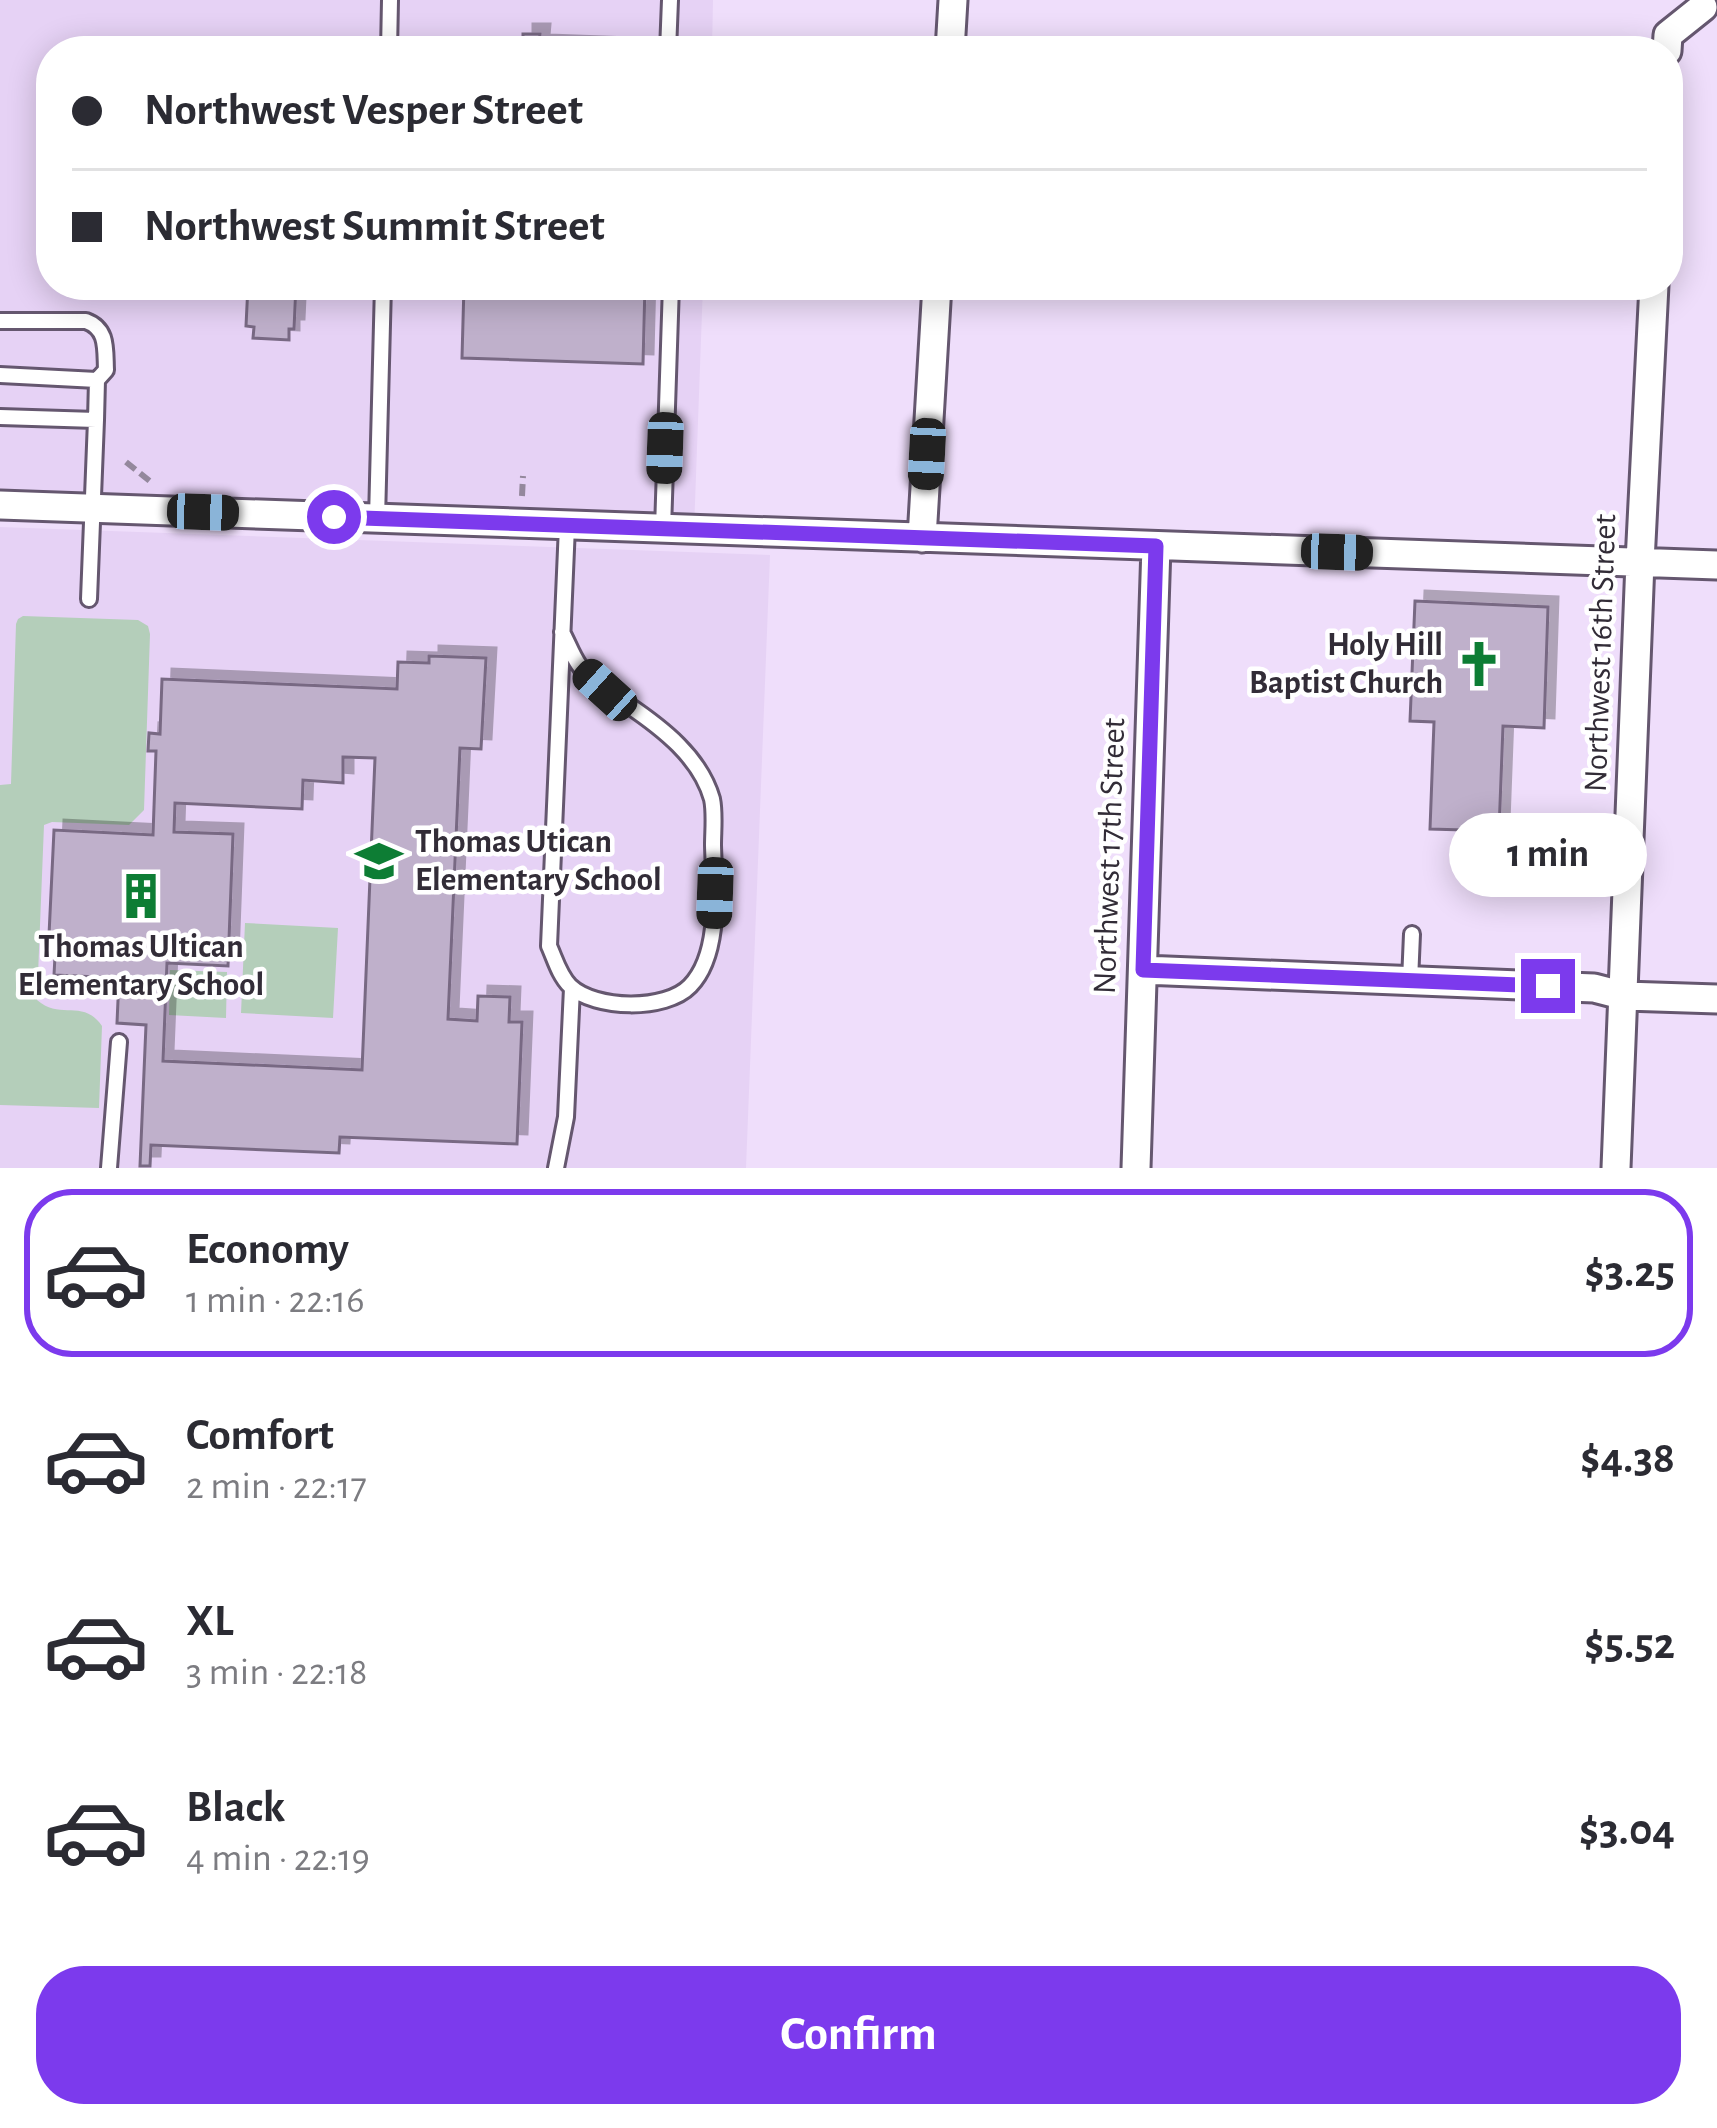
<!DOCTYPE html>
<meta charset="utf-8">
<style>
body{margin:0;font-family:"Alegreya Sans",sans-serif;background:#f7f7f7;color:#2b2b33;height:100vh;display:flex;flex-direction:column;font-size:45px;white-space:nowrap}
*{box-sizing:border-box;margin:0}
p{font-size:39px;color:#7c7c81}
.icon{flex:none;width:66px;height:66px;fill:none;stroke:currentColor;stroke-width:2;stroke-linecap:round;stroke-linejoin:round}
.map{position:relative;height:1168px;overflow:hidden}
.sheet{display:flex;flex-direction:column;background:#fff;flex:1}
.sheet>*{flex:none}
.guide{position:absolute;left:36px;top:36px;width:1647px;height:264px;border-radius:48px;box-shadow:0 6px 30px #0003;display:grid;align-content:center;height:264px;padding:0 36px;background:#fff}
.end{position:absolute;width:54px;height:54px;margin:-27px;border:15px solid #7c3aed;background:#fff;box-shadow:0 0 0 6px #fff}
.from{border-radius:50%}
.bubble{position:absolute;height:84px;border-radius:42px;background:#fff;box-shadow:0 6px 30px #0003;font-size:39px;font-weight:700;line-height:84px;text-align:center}
.car{position:absolute;width:36px;height:72px;margin:-36px -18px;border-radius:15px;box-shadow:0 0 9px 3px #0007;background:linear-gradient(#222 24%,#8ab4d8 0 40%,#222 0 76%,#8ab4d8 0 86%,#222 0)}
.guide b{display:flex;align-items:center;gap:42px;height:114px;font-size:45px}
.guide b+b{border-top:3px solid #e1e1e2}
.guide i{width:30px;height:30px;background:#2b2b33}
ul{padding:21px 0 0;list-style:none}
li{display:flex;align-items:center;gap:36px;height:168px;margin:0 24px 18px;padding:0 12px;border:6px solid transparent;border-radius:48px}
li div{flex:1}
li b{display:block;font-size:45px}
li em{font-style:normal;font-weight:700}
li.current{border-color:#7c3aed}
li>.icon{width:108px;height:108px;stroke-width:1.5}
.primary-button{display:flex;gap:24px;margin-top:auto;padding:24px 36px}
.primary-button a{flex:1;height:138px;border-radius:48px;background:#7c3aed;color:#fff;font-size:48px;font-weight:700;line-height:138px;text-align:center}
.map>svg:first-child{display:block}
</style>
<div class="map">
<svg width="1717" height="1168" viewBox="0 0 1717 1168">
<defs>
<filter id="shadow"><feDropShadow dx="10" dy="-10" stdDeviation="0" flood-color="#0004"/></filter>
</defs>
<rect width="100%" height="100%" fill="#efdefb"/>
<path fill="#e6d2f5" d="M 0,0 L 713,0 L 712,51 L 51,51 L 51,285 L 703,285 L 694,530 L 0,505 Z
M 0,527 L 770,555 L 746,1168 L 0,1168 Z"/>
<path fill="#b4ceba" d="M 23,616 L 138,620 L 148,626 L 150,634 L 144,810 L 129,825 L 52,822 L 44,825 L 37,1000 C 61,1021 83,998 102,1026 L 99,1108 L 0,1105 L 0,785 L 11,784 L 16,624 L 18,619 Z
M 245,923 L 338,928 L 333,1018 L 241,1013 Z
M 170,970 L 227,972 L 226,1018 L 169,1015 Z"/>
<path fill="#bfb0cb" stroke="#786983" stroke-width="3" fill-rule="evenodd" filter="url(#shadow)" d="M 523,34 L 540,34 L 539,45 L 619,48 L 619,51 L 523,51 Z
M 248,285 L 296,285 L 294,329 L 289,329 L 289,340 L 253,338 L 254,327 L 246,326 Z
M 464,285 L 645,285 L 643,364 L 462,358 Z
M 1415,601 L 1548,607 L 1544,728 L 1503,726 L 1499,831 L 1430,829 L 1434,722 L 1410,721 Z
M 429,656 L 486,658 L 481,749 L 460,748 L 448,1019 L 477,1021 L 478,996 L 510,997 L 509,1022 L 522,1022 L 517,1144 L 340,1137 L 339,1153 L 151,1145 L 150,1166 L 140,1166 L 146,1025 L 117,1023 L 119,978 L 54,975 L 55,956 L 48,956 L 54,830 L 153,835 L 156,751 L 148,751 L 149,733 L 160,734 L 162,679 L 397,689 L 398,662 L 429,663 ZM 343,757 L 375,758 L 362,1070 L 163,1061 L 167,963 L 228,966 L 233,834 L 174,832 L 175,803 L 302,809 L 303,780 L 343,783 Z"/>
<g fill="none" stroke-linecap="round" stroke-linejoin="round">
<defs>
<path id="lane" d="M 389,51 L 390,0
M 668,51 L 670,0
M 0,321 L 86,321 C 108,329 105,349 106,370 L 97,380 L 0,375
M 0,417 L 96,420 L 89,599
M 96,420 L 97,380
M 377,519 L 383,285
M 663,529 L 671,285
M 562,632 C 568,643 572,655 579,665 C 590,682 611,694 628,705 C 662,728 700,757 712,799 C 715,813 713,831 713,845 C 714,886 722,953 690,986 C 666,1011 595,1010 570,986 C 559,975 555,959 549,946 L 567,526
M 1410,981 L 1412,934
M 109,1168 L 119,1042
M 556,1168 L 566,1117 L 572,988"/>
<path id="street" d="M 950,51 L 953,0
M 1667,51 L 1668,35 L 1703,7
M 0,505 L 1717,565
M 922,538 L 937,285
M 1143,970 L 1594,988 L 1625,996 L 1717,999
M 1136,1168 L 1156,546
M 1616,1168 L 1640,562 L 1654,285"/>
</defs>
<use href="#lane" stroke="#65576f" stroke-width="20"/>
<use href="#street" stroke="#65576f" stroke-width="33"/>
<path stroke="#94889c" stroke-width="6" stroke-dasharray="12 6" stroke-linecap="butt" d="M 126,462 L 151,482
M 522,496 L 523,476"/>
<use href="#lane" stroke="#fff" stroke-width="14"/>
<use href="#street" stroke="#fff" stroke-width="27"/>
</g>
<g fill="none" stroke-linecap="round" stroke-linejoin="round">
<path stroke="#7c3aed" stroke-width="15" d="M 334,517 L 1156,546 L 1143,970 L 1548,986"/>
</g>
<defs>
<symbol id="church-bare" viewBox="-9 -9 18 18"><path d="M-1.2-6h2.4v3.5h3.3v2.4h-3.3V6h-2.4V-.1h-3.3v-2.4h3.3Z" fill="#0d7d34" stroke="#fff" stroke-width="2.5" paint-order="stroke"/></symbol>
<symbol id="school-bare" viewBox="-9 -9 18 18"><path d="M0-5L7-2L0 1L-7-2ZM-4 1L0 2.5L4 1V4Q0 6-4 4Z" fill="#0d7d34" stroke="#fff" stroke-width="2.5" paint-order="stroke"/></symbol>
<symbol id="building-bare" viewBox="-9 -9 18 18"><path d="M-4-6H4V6H1V3H-1V6H-4ZM-2.5-4.3h1.7v1.8h-1.7ZM.8-4.3h1.7v1.8H.8ZM-2.5-1h1.7V.8h-1.7ZM.8-1h1.7V.8H.8Z" fill="#0d7d34" stroke="#fff" stroke-width="2.5" paint-order="stroke"/></symbol>
</defs>
<g fill-rule="evenodd">
<use href="#church-bare" x="1446" y="631" width="66" height="66"/>
<use href="#school-bare" x="346" y="828" width="66" height="66"/>
<use href="#building-bare" x="108" y="863" width="66" height="66"/>
</g>
<g text-anchor="middle" dominant-baseline="central" stroke-width="9" stroke-linejoin="round" paint-order="stroke">
<g font-size="33" font-weight="bold" fill="#322c37" stroke="#fff" text-anchor="end">
<text x="1443" y="645">Holy Hill<tspan x="1443" dy="38">Baptist Church</tspan></text>
<text x="415" y="842" text-anchor="start">Thomas Utican<tspan x="415" dy="38">Elementary School</tspan></text>
<text x="141" y="947" text-anchor="middle">Thomas Ultican<tspan x="141" dy="38">Elementary School</tspan></text>
</g>
<g font-size="33" fill="#322c37" stroke="#fff">
<text transform="translate(1601 653) rotate(-88)">Northwest 16th Street</text>
<text transform="translate(1110 856) rotate(-88)">Northwest 17th Street</text>
</g>
</g>
</svg>
<i class="end from" style="left:334px;top:517px"></i>
<i class="end" style="left:1548px;top:986px"></i>
<div class="bubble" style="left:1449px;top:813px;width:198px">1 min</div>
<i class="car" style="left:665px;top:448px;rotate:182deg"></i>
<i class="car" style="left:927px;top:454px;rotate:183deg"></i>
<i class="car" style="left:203px;top:512px;rotate:92deg"></i>
<i class="car" style="left:1337px;top:552px;rotate:92deg"></i>
<i class="car" style="left:605px;top:690px;rotate:312deg"></i>
<i class="car" style="left:715px;top:893px;rotate:182deg"></i>
<div class="guide">
<b><i class="from"></i>Northwest Vesper Street</b>
<b><i></i>Northwest Summit Street</b>
</div>
</div>
<section class="sheet">
<ul>
<li class="current"><svg class="icon" aria-label="car" viewBox="0 0 24 24"><path d="M5 17H2v-5l4-1 3-4h7l3 4 3 1v5h-3M9 17h6M6 11h13"/><circle cx="7" cy="17" r="2"/><circle cx="17" cy="17" r="2"/></svg><div><b>Economy</b><p>1 min · 22:16</p></div><em>$3.25</em></li>
<li><svg class="icon" aria-label="car" viewBox="0 0 24 24"><path d="M5 17H2v-5l4-1 3-4h7l3 4 3 1v5h-3M9 17h6M6 11h13"/><circle cx="7" cy="17" r="2"/><circle cx="17" cy="17" r="2"/></svg><div><b>Comfort</b><p>2 min · 22:17</p></div><em>$4.38</em></li>
<li><svg class="icon" aria-label="car" viewBox="0 0 24 24"><path d="M5 17H2v-5l4-1 3-4h7l3 4 3 1v5h-3M9 17h6M6 11h13"/><circle cx="7" cy="17" r="2"/><circle cx="17" cy="17" r="2"/></svg><div><b>XL</b><p>3 min · 22:18</p></div><em>$5.52</em></li>
<li><svg class="icon" aria-label="car" viewBox="0 0 24 24"><path d="M5 17H2v-5l4-1 3-4h7l3 4 3 1v5h-3M9 17h6M6 11h13"/><circle cx="7" cy="17" r="2"/><circle cx="17" cy="17" r="2"/></svg><div><b>Black</b><p>4 min · 22:19</p></div><em>$3.04</em></li>
</ul>
<div class="primary-button"><a>Confirm</a></div>
</section>
